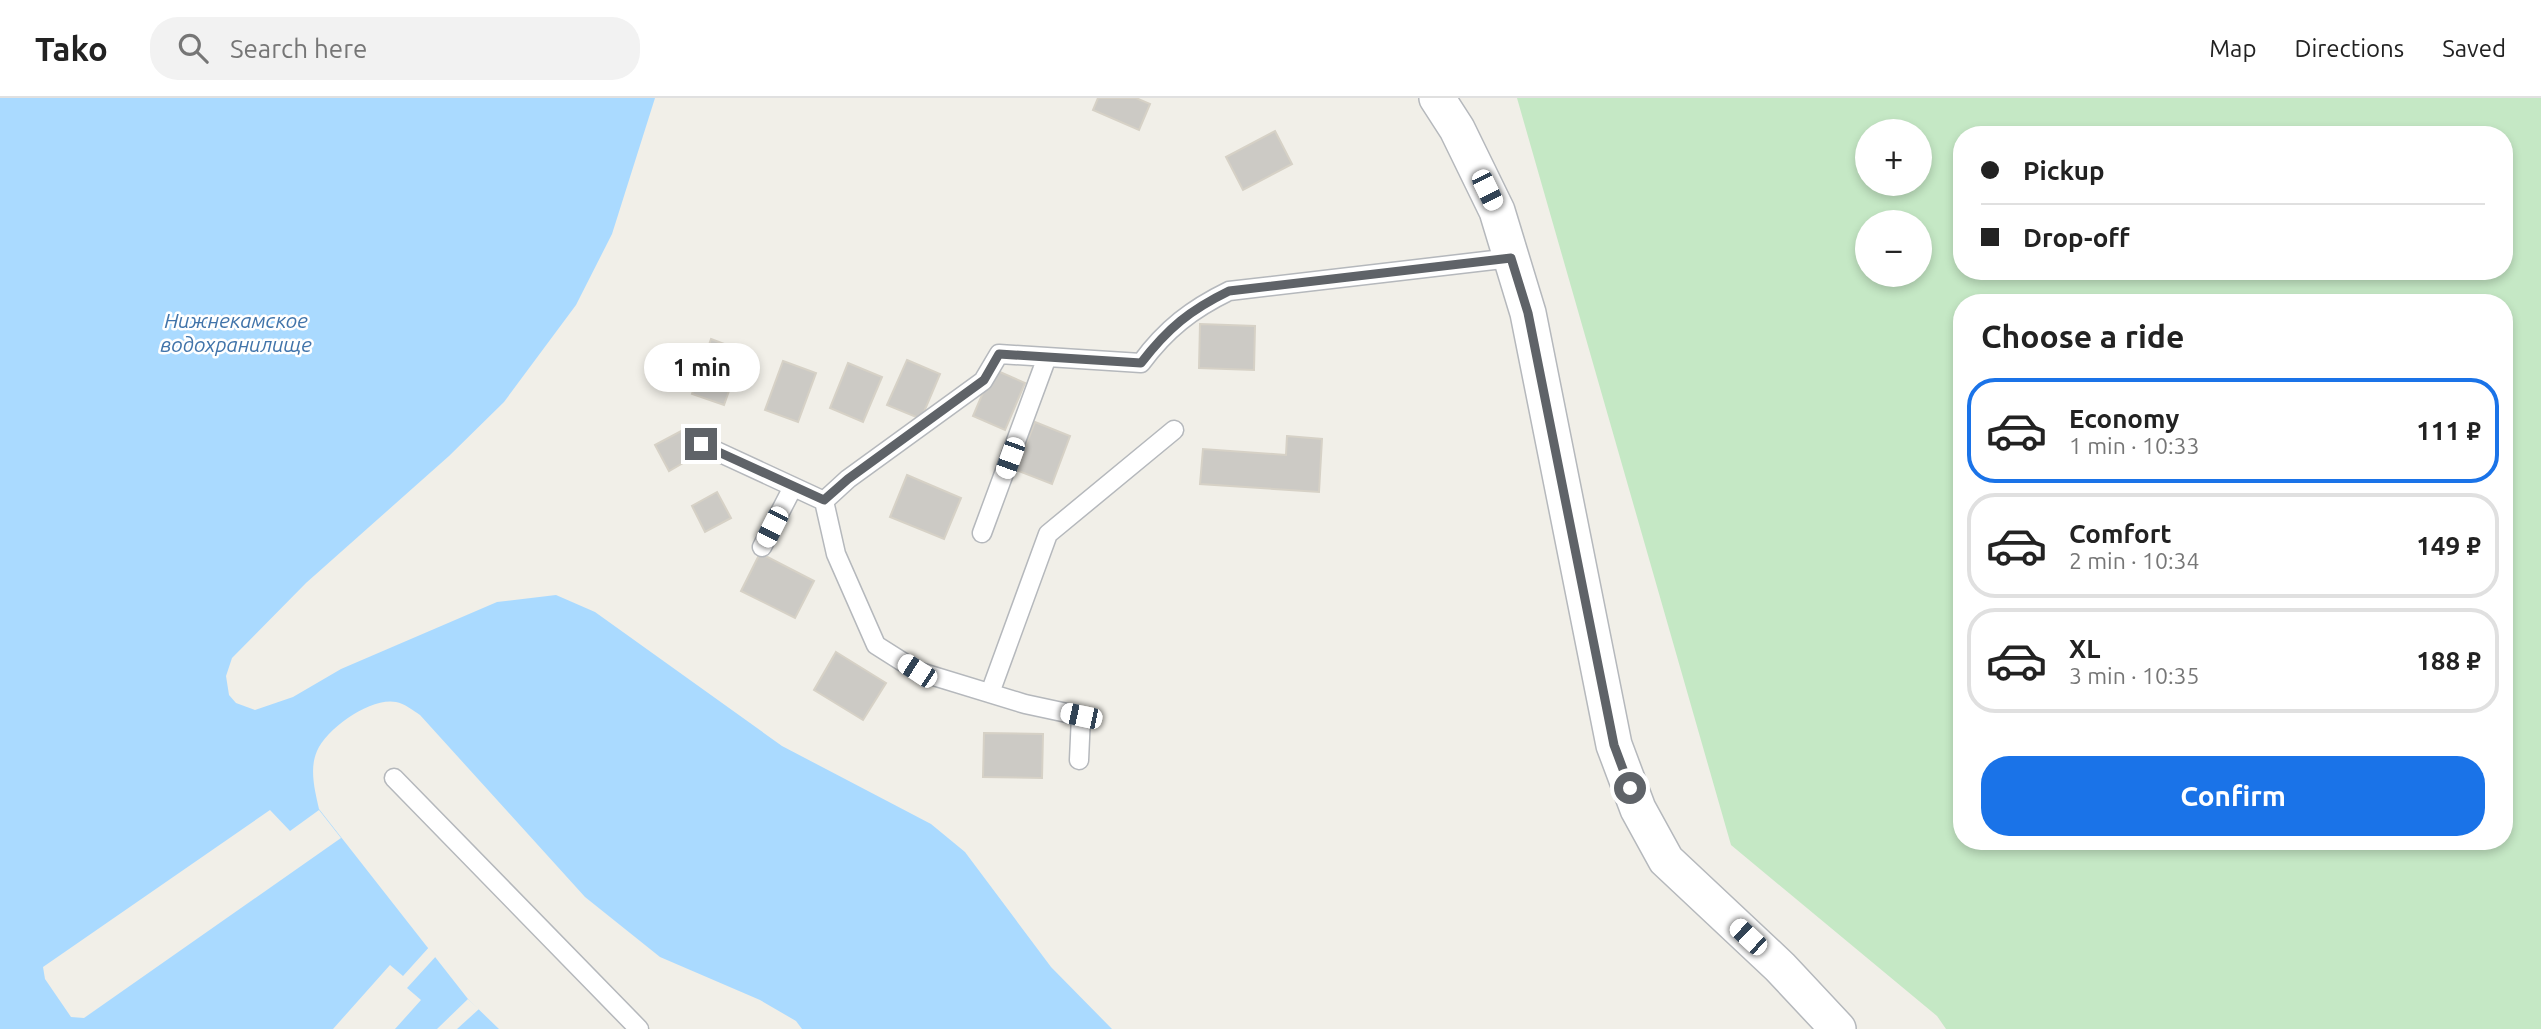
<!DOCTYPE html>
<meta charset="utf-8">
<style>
body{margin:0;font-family:Ubuntu,sans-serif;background:#f2f2f2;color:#222;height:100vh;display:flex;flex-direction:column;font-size:26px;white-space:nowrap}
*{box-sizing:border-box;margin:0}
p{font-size:23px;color:#767676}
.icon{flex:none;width:38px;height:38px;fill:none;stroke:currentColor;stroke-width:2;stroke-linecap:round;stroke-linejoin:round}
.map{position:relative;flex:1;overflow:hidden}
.details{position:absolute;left:1953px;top:196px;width:560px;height:556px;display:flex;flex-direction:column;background:#fff;border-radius:28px;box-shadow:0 4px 10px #0003}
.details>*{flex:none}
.hud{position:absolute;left:1953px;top:28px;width:560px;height:154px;border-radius:28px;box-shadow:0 4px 10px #0003;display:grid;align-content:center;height:154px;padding:0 28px;background:#fff}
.tools{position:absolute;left:1855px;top:21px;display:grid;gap:14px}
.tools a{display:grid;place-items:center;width:77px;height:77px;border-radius:50%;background:#fff;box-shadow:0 4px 10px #0003;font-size:35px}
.end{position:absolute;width:32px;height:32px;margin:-16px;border:9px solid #5f6368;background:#fff;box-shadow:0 0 0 4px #fff}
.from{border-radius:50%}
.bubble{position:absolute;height:49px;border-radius:24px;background:#fff;box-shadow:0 4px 10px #0003;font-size:23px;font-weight:600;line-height:49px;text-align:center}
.car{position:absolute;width:21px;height:42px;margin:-21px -10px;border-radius:9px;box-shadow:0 0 5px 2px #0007;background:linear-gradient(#fff 24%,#345 0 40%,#fff 0 76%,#345 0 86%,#fff 0)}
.hud b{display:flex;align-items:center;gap:24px;height:66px;font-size:26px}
.hud b+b{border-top:2px solid #e0e0e0}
.hud i{width:18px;height:18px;background:#222}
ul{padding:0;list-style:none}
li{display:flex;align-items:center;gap:21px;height:105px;margin:0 14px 10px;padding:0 14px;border:4px solid #e0e0e0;border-radius:28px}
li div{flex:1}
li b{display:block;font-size:26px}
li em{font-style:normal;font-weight:600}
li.on{border-color:#1a73e8}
li>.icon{width:63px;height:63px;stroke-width:1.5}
h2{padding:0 28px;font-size:32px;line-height:84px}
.cta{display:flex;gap:14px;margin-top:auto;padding:14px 28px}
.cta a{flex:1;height:80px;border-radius:28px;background:#1a73e8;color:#fff;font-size:28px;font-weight:600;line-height:80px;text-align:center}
header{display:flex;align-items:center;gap:42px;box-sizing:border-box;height:98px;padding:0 35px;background:#fff;border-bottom:2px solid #e0e0e0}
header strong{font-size:33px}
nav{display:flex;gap:38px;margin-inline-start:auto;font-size:24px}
.search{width:490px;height:63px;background:#f2f2f2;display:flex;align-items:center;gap:18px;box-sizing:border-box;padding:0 24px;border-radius:28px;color:#767676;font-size:26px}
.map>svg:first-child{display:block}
</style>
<header>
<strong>Tako</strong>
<div class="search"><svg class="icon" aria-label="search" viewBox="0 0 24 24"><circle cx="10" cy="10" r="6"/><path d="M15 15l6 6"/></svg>Search here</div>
<nav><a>Map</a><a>Directions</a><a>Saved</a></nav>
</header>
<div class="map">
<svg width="2541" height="931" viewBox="0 0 2541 931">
<rect width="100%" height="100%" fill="#f1efe8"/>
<path fill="#c5e8c5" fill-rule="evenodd" d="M 1517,0 L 2541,0 L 2541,931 L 1946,931 L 1937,918 L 1731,747 ZM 1867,33 L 1920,33 L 1920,86 L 1867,86 ZM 1962,37 L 2504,37 L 2504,173 L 1962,173 ZM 1867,124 L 1920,124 L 1920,177 L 1867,177 ZM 1962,205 L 2504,205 L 2504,744 L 1962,744 Z"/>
<path fill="#aadaff" d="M 0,0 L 655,0 L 612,136 L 576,207 L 504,304 L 449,358 L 306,485 L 232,560 L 226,578 L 229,597 L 236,605 L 255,612 L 293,599 L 341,571 L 497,504 L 556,497 L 595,514 L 782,648 L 931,726 L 965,754 L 1051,869 L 1112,931 L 802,931 L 796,923 L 760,902 L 660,859 L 585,799 L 420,617 C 414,613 404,605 396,604 C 371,599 327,630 317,653 C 309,671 315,693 319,711 L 468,901 L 499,931 L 0,931 Z"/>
<path fill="#f1efe8" d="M 270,712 L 290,733 L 319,712 L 341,740 L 84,920 L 71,919 L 45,881 L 43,869 Z
M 431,847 L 438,856 L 407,890 L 421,902 L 395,931 L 333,931 L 390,867 L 403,878 Z
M 468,901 L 479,911 L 457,931 L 437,931 Z"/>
<path fill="#cccac5" stroke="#d6d1c6" stroke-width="2" d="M 1098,0 L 1136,0 L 1150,6 L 1139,32 L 1093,12 Z
M 1275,33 L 1292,66 L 1243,92 L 1226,59 Z
M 1200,226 L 1255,228 L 1254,272 L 1199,270 Z
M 711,241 L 743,253 L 724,307 L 692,296 Z
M 907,262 L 940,276 L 921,321 L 887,307 Z
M 783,263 L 816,275 L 798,324 L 765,312 Z
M 848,265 L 882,279 L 863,324 L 830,310 Z
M 993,271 L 1025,285 L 1005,332 L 973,318 Z
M 1035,324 L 1070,338 L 1052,386 L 1016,372 Z
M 681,333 L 695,358 L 669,373 L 655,347 Z
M 1287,338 L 1322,341 L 1319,394 L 1200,386 L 1203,351 L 1286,357 Z
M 907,377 L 961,400 L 944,441 L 890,419 Z
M 717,394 L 731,420 L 705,434 L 692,408 Z
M 760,455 L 814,483 L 795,520 L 741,493 Z
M 836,554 L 886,585 L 863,622 L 814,592 Z
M 984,635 L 1043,636 L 1042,680 L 983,679 Z"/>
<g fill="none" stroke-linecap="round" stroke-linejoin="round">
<defs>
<path id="lane" d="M 701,346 L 824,403 L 848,381 L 983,283 L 999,256 L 1141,265 C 1166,231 1192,211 1229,193 L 1511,160
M 824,403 L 836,456 L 876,547 L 917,573 L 1025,606 L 1081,618 L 1079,662
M 982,435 L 1047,259
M 762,449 L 793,389
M 990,595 L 1048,436 L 1174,332
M 394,680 L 639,931"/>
<path id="street" d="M 1437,0 L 1457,31 L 1497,113 L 1528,215 L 1614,647 L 1638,711 L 1666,762 L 1780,869 L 1838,931"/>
</defs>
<use href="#lane" stroke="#b5b8bc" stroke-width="21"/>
<use href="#street" stroke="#b5b8bc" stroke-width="38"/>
<use href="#lane" stroke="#fff" stroke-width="18"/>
<use href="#street" stroke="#fff" stroke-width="35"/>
</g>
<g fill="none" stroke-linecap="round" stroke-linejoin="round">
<path stroke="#5f6368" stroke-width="9" d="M 701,346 L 824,402 L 848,381 L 984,282 L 999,256 L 1141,265 C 1168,230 1190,212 1229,193 L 1511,160 L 1528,215 L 1614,647 L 1630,690"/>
</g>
<g text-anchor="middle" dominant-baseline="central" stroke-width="5" stroke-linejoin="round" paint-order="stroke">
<g font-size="21" font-style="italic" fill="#4174aa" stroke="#fff">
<text x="236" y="222">Нижнекамское<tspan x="236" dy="24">водохранилище</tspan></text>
</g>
</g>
</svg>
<div class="tools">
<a>+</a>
<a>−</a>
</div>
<i class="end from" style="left:1630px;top:690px"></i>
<i class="end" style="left:701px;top:346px"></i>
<div class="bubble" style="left:644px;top:245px;width:116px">1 min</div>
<i class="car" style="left:1487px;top:92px;rotate:154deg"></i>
<i class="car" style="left:1010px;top:360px;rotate:200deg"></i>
<i class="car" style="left:772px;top:429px;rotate:207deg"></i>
<i class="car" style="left:917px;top:573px;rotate:303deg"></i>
<i class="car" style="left:1081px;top:618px;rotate:282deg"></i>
<i class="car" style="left:1748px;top:839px;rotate:313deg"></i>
<div class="hud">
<b><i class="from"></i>Pickup</b>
<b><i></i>Drop-off</b>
</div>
<section class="details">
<h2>Choose a ride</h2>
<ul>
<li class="on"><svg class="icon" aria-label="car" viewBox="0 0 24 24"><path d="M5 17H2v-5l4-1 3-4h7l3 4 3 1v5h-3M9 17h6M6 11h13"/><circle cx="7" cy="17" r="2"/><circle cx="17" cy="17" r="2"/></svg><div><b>Economy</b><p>1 min · 10:33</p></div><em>111 ₽</em></li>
<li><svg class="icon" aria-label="car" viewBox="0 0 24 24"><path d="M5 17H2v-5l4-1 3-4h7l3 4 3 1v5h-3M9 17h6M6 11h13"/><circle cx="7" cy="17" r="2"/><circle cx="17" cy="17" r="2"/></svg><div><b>Comfort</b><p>2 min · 10:34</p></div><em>149 ₽</em></li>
<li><svg class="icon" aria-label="car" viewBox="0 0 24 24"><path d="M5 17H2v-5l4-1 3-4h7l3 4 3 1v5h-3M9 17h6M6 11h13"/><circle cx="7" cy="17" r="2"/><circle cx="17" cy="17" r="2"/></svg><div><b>XL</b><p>3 min · 10:35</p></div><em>188 ₽</em></li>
</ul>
<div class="cta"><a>Confirm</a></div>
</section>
</div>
